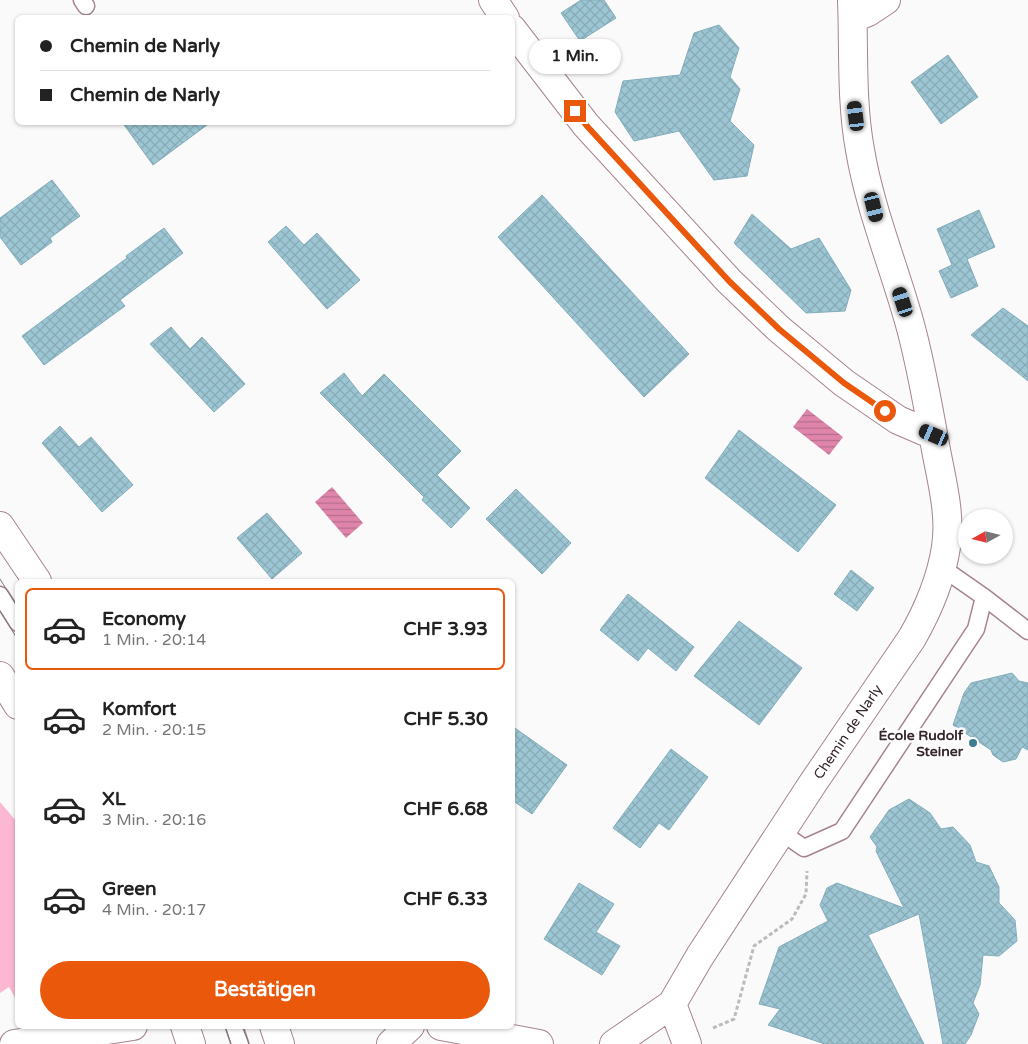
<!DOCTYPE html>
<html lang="de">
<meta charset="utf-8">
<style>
body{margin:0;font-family:"Varela Round",sans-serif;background:#f6f6f6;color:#222;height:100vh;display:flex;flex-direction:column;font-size:19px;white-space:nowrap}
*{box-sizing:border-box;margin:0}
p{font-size:16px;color:#767676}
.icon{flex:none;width:28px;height:28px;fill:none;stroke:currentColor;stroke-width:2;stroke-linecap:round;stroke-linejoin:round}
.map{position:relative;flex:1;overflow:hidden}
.panel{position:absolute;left:15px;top:579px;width:500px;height:450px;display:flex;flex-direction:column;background:#fff;border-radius:8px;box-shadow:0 1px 4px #0004}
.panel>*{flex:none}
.banner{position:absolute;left:15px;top:15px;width:500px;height:110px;border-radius:8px;box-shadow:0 1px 4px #0004;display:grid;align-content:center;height:110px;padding:0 25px;background:#fff}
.needle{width:32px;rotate:262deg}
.buttons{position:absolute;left:958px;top:509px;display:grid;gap:10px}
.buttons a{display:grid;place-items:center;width:55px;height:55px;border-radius:50%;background:#fff;box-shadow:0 1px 4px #0004;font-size:25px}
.end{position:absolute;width:22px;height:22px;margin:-11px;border:6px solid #ea580c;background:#fff;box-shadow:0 0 0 2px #fff}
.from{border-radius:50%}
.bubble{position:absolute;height:35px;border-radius:18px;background:#fff;box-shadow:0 1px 4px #0004;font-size:16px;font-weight:700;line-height:35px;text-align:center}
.car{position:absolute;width:15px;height:30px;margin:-15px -8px;border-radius:6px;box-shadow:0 0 4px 1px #0007;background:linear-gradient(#222 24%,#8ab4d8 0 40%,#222 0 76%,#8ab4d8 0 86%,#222 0)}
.banner b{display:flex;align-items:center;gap:18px;height:48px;font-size:19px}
.banner b+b{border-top:1px solid #e0e0e0}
.banner i{width:12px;height:12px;background:#222}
ul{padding:9px 0 0;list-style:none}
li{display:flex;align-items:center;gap:15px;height:82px;margin:0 10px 8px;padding:0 15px;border:2px solid transparent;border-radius:8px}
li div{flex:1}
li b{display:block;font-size:19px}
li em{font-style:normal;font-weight:700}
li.selected{border-color:#ea580c}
li>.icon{width:45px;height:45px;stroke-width:1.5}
.primary-button{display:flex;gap:10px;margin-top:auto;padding:10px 25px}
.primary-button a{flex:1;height:58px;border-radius:30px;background:#ea580c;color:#fff;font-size:20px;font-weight:700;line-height:58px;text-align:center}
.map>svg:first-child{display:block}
</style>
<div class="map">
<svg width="1028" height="1044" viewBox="0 0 1028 1044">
<defs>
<pattern id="water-rules" width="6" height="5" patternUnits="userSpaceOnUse" patternTransform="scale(1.25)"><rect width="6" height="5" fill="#df85ab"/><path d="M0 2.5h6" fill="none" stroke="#b66d8c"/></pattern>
<pattern id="building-cross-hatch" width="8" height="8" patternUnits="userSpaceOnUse" patternTransform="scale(1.25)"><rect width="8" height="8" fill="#9cc6d3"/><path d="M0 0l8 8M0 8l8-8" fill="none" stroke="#87aab5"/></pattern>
</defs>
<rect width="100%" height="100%" fill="#fafafa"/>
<path fill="#fcb8d2" d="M 0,802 L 17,822 L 17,1001 L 9,987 L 0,993 Z"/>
<path fill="url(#water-rules)" d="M 807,409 L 843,437 L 829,455 L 793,427 Z
M 332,487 L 363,523 L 346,538 L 315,502 Z"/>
<path fill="url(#building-cross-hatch)" stroke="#84adba" d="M 581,0 L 604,0 L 616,18 L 580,41 L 561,13 Z
M 719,25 L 739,48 L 730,77 L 740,89 L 730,121 L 754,145 L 747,176 L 714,180 L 679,131 L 634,141 L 615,112 L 623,81 L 680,75 L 694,33 Z
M 948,55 L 978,97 L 941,124 L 911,82 Z
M 122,122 L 211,122 L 153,165 Z
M 52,180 L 80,216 L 50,238 L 52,242 L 21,265 L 0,237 L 0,218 Z
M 542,195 L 689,354 L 644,397 L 498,237 Z
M 979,210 L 995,247 L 967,259 L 978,286 L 951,298 L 939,271 L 952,265 L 937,229 Z
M 752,214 L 791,249 L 819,238 L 851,290 L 845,311 L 806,313 L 734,243 Z
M 286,226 L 304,245 L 317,233 L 360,280 L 327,309 L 268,242 Z
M 164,228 L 183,253 L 120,300 L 125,306 L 44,365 L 22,336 L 127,258 L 126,256 Z
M 1003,308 L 1028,326 L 1028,381 L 971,335 Z
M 171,327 L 190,349 L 202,337 L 245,384 L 214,412 L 150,344 Z
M 344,373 L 362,396 L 384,374 L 461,451 L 437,475 L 470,508 L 451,528 L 422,500 L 424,497 L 320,393 Z
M 60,426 L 79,447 L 91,437 L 133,485 L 102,512 L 42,443 Z
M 739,430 L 836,505 L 798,552 L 705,478 Z
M 516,489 L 571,543 L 542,574 L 486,519 Z
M 267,513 L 302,553 L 272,579 L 237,538 Z
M 851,570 L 874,588 L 857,611 L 834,594 Z
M 628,594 L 694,647 L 676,671 L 648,648 L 638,661 L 600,630 Z
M 739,621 L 802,668 L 759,725 L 694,676 Z
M 1012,673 L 1019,681 L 1028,683 L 1028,750 L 1022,747 L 1016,759 L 1003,762 L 993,755 L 991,750 L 953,725 L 964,693 L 971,683 Z
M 512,726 L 567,765 L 532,814 L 512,800 Z
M 671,749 L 708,777 L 669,830 L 659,823 L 640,848 L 613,828 Z
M 909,799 L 930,813 L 941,829 L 953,827 L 970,845 L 976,862 L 989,866 L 999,887 L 999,903 L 1015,920 L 1017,941 L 999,956 L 983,955 L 980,985 L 973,1003 L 979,1014 L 971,1035 L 965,1044 L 943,1044 L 919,914 L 868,935 L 924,1044 L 825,1044 L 768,1025 L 780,1009 L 759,1004 L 779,947 L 828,921 L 820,905 L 827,888 L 837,883 L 904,908 L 876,851 L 877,847 L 870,837 L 889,810 Z
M 579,883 L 614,904 L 596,932 L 620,946 L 602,975 L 544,939 Z"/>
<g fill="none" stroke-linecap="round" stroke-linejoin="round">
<defs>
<path id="service" d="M 82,0 L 86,6
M 941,567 L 984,597 L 1028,631
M 0,595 L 18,623
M 781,832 L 804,848 L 842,831 L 976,629 L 984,597
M 234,1026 L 240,1044"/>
<path id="minor" d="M 493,0 L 505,18
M 853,18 L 868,12 L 886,0
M 512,29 L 586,125 L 729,281 L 779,329 L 844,383 L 898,420 L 933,435
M 672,1004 L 687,1044
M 14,1044 L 133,1026
M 614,1044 L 672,1004 L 700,956 L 813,783 L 912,638 C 928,610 941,580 946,547 C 951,515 942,482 936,450 C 928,407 921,363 909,321 C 893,264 870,209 860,150 C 851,101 854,50 852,0"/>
<path id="tertiary" d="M 441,1026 L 539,1044
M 391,1044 L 410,1026"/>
<path id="secondary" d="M 0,526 L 37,581
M 0,676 L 18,705
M 185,1026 L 191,1044
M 274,1026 L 280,1044"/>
</defs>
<use href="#service" stroke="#a78390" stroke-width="19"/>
<use href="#minor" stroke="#a78390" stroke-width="30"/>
<use href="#tertiary" stroke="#a78390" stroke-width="30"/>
<use href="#secondary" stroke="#a78390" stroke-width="30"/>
<path stroke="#beb9bb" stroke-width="3" stroke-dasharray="4 2.5" stroke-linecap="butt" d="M 310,1026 L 311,1027
M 713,1028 L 734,1019 L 754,946 L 792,919 L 806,894 L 807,871"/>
<use href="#service" stroke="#fff" stroke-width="16"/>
<use href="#minor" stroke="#fff" stroke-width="28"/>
<use href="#tertiary" stroke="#fff" stroke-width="28"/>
<use href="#secondary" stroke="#fff" stroke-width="28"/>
<path stroke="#7f7679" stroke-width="1" d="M 0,579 L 18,608
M 0,611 L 18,640
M 225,1026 L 231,1044
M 242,1026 L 249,1044"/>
</g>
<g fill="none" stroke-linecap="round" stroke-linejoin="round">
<path stroke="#ea580c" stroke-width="6" d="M 575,111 L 586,125 L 729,281 L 779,329 L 844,383 L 885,411"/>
</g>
<circle fill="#3d7e91" stroke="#fff" stroke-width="2" cx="973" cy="743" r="5"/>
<g text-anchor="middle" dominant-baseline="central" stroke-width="5" stroke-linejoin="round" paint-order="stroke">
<g font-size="14" fill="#36272d" stroke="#fff">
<text transform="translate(848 732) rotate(-56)">Chemin de Narly</text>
</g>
<g font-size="14" font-weight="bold" fill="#36272d" stroke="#fff" text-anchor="end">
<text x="963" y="735">École Rudolf<tspan x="963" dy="16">Steiner</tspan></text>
</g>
</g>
</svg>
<div class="buttons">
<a><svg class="needle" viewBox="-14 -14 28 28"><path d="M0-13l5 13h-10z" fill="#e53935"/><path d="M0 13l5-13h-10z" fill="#767676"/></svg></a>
</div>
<i class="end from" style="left:885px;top:411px"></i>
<i class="end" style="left:575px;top:111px"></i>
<div class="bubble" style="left:529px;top:39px;width:92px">1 Min.</div>
<i class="car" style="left:856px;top:116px;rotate:353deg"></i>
<i class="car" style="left:874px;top:207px;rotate:166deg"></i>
<i class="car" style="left:903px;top:302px;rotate:342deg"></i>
<i class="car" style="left:934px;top:435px;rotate:293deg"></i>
<div class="banner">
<b><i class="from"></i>Chemin de Narly</b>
<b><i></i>Chemin de Narly</b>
</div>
<section class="panel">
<ul>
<li class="selected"><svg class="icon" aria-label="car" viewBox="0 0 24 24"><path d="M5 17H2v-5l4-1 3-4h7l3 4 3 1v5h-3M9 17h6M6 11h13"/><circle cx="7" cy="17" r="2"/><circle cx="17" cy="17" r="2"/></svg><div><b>Economy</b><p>1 Min. · 20:14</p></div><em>CHF 3.93</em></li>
<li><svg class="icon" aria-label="car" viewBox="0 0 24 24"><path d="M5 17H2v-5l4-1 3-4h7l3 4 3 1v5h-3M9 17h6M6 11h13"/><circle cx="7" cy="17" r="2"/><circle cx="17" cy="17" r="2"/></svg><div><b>Komfort</b><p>2 Min. · 20:15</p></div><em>CHF 5.30</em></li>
<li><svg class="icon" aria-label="car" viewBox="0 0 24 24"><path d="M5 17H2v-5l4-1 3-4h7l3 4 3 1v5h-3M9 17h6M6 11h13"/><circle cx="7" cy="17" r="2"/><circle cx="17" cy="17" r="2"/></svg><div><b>XL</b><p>3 Min. · 20:16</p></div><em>CHF 6.68</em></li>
<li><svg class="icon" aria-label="car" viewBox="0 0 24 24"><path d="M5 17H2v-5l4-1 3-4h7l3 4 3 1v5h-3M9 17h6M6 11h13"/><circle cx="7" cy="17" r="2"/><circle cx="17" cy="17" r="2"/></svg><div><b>Green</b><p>4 Min. · 20:17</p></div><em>CHF 6.33</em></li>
</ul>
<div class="primary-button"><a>Bestätigen</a></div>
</section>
</div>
